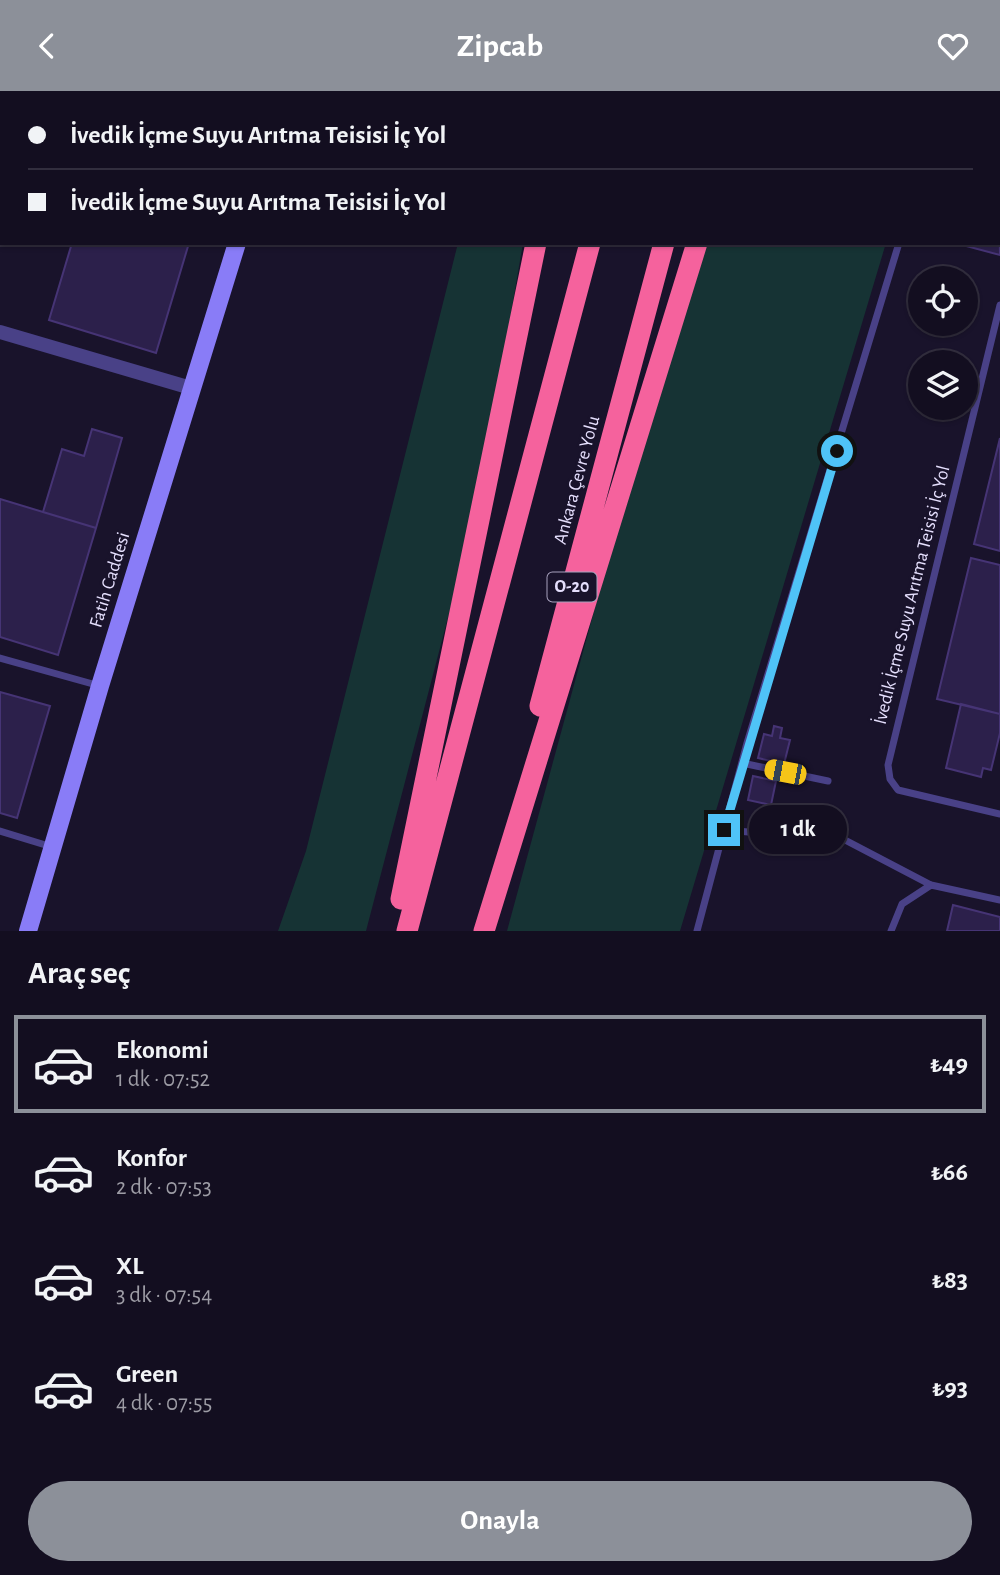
<!DOCTYPE html>
<html lang="tr">
<meta charset="utf-8">
<style>
body{margin:0;font-family:"Alegreya Sans",sans-serif;background:#1c1729;color:#f1f3f6;height:100vh;display:flex;flex-direction:column;font-size:26px;white-space:nowrap}
*{box-sizing:border-box;margin:0}
p{font-size:23px;color:#9d9ca5}
.icon{flex:none;width:38px;height:38px;fill:none;stroke:currentColor;stroke-width:2;stroke-linecap:round;stroke-linejoin:round}
.map{position:relative;height:840px;overflow:hidden}
.sheet{display:flex;flex-direction:column;background:#130e20;flex:1}
.sheet>*{flex:none}
.top-card{position:absolute;left:0px;top:0px;width:1001px;height:154px;box-shadow:0 2px 5px #0004,0 0 0 2px #322e3e;display:grid;align-content:center;height:154px;padding:0 28px;background:#130e20}
.buttons{position:absolute;left:908px;top:175px;display:grid;gap:14px}
.buttons a{display:grid;place-items:center;width:70px;height:70px;border-radius:50%;background:#130e20;box-shadow:0 2px 5px #0004,0 0 0 2px #322e3e;font-size:35px}
.end{position:absolute;width:32px;height:32px;margin:-16px;border:9px solid #4fc3f7;background:#111;box-shadow:0 0 0 4px #111}
.from{border-radius:50%}
.bubble{position:absolute;height:49px;border-radius:24px;background:#130e20;box-shadow:0 2px 5px #0004,0 0 0 2px #322e3e;font-size:23px;font-weight:700;line-height:49px;text-align:center}
.car{position:absolute;width:21px;height:42px;margin:-21px -10px;border-radius:9px;box-shadow:0 0 5px 2px #0007;background:linear-gradient(#f5c518 24%,#345 0 40%,#f5c518 0 76%,#345 0 86%,#f5c518 0)}
.top-card b{display:flex;align-items:center;gap:24px;height:66px;font-size:26px}
.top-card b+b{border-top:2px solid #322e3e}
.top-card i{width:18px;height:18px;background:#f1f3f6}
ul{padding:0;list-style:none}
li{display:flex;align-items:center;gap:21px;height:98px;margin:0 14px 10px;padding:0 14px;border:4px solid transparent;border-radius:0px}
li div{flex:1}
li b{display:block;font-size:26px}
li em{font-style:normal;font-weight:700}
li.current{border-color:#8c9099}
li>.icon{width:63px;height:63px;stroke-width:1.5}
h2{padding:0 28px;font-size:32px;line-height:84px}
.primary-button{display:flex;gap:14px;margin-top:auto;padding:14px 28px}
.primary-button a{flex:1;height:80px;border-radius:42px;background:#8c9099;color:#fff;font-size:28px;font-weight:700;line-height:80px;text-align:center}
header{display:flex;justify-content:space-between;align-items:center;height:91px;padding:0 28px;background:#8c9099;color:#fff;font-size:32px;font-weight:700}
.map>svg:first-child{display:block}
</style>
<header><svg class="icon" aria-label="back" viewBox="0 0 24 24"><path d="M15 5l-7 7 7 7"/></svg>Zipcab<svg class="icon" aria-label="heart" viewBox="0 0 24 24"><path d="M12 20l-8-8c-3-5 5-10 8-4 3-6 11-1 8 4z"/></svg></header>
<div class="map">
<svg width="1000" height="840" viewBox="0 0 1000 840">
<rect width="100%" height="100%" fill="#19132b"/>
<path fill="#163334" d="M 458,152 L 523,152 L 480,404 L 366,840 L 278,840 L 306,760 Z
M 702,152 L 886,152 L 680,840 L 507,840 L 648,322 Z"/>
<path fill="#2c204b" stroke="#463475" stroke-width="2" d="M 0,0 L 25,2 L 2,2 L 2,92 Z
M 999,109 L 1000,164 L 955,152 L 999,152 Z
M 72,152 L 189,152 L 156,262 L 49,229 Z
M 92,338 L 122,347 L 96,437 L 43,421 L 62,358 L 84,365 Z
M 1000,347 L 1000,460 L 974,453 Z
M 0,408 L 96,437 L 58,564 L 0,546 Z
M 971,467 L 1000,474 L 1000,623 L 937,608 Z
M 0,601 L 50,615 L 17,727 L 0,722 Z
M 961,613 L 1000,623 L 1000,642 L 991,679 L 983,677 L 981,686 L 946,677 Z
M 774,635 L 782,637 L 780,647 L 790,649 L 784,673 L 758,667 L 764,643 L 772,645 Z
M 753,685 L 776,690 L 771,714 L 748,709 Z
M 953,814 L 1000,826 L 1000,840 L 947,840 Z"/>
<g fill="none" stroke-linecap="round" stroke-linejoin="round">
<path stroke="#494187" stroke-width="7" d="M 999,9 L 1000,9
M 999,94 L 1000,94
M 1000,214 L 888,674 L 890,688 L 898,699 L 1000,723
M 0,567 L 100,595
M 742,672 L 828,690
M 724,739 L 845,749 L 931,794 L 1000,809
M 0,740 L 52,756
M 697,840 L 747,652 L 899,152
M 891,840 L 902,813 L 931,794"/>
<path stroke="#494187" stroke-width="14" d="M 0,241 L 191,297"/>
<path stroke="#897cf7" stroke-width="18" d="M 284,2 L 285,0
M 28,840 L 100,595 L 237,152"/>
<path stroke="#f5629d" stroke-width="21" d="M 558,2 L 559,0
M 630,2 L 630,0
M 704,2 L 704,0
M 748,2 L 749,0
M 540,615 L 664,152
M 401,808 L 536,152
M 407,840 L 590,152
M 484,840 L 697,152"/>
</g>
<g fill="none" stroke-linecap="round" stroke-linejoin="round">
<path stroke="#4fc3f7" stroke-width="9" d="M 724,739 L 837,360"/>
</g>
<g text-anchor="middle" dominant-baseline="central" stroke-width="5" stroke-linejoin="round" paint-order="stroke">
<rect fill="#19132b" stroke="#a8a2be" stroke-width="2" x="547.5" y="481.5" width="49" height="29" rx="5"/>
<g font-size="18" font-weight="bold" fill="#e5dffd">
<text x="572" y="496">O-20</text>
</g>
<g font-size="19" fill="#e5dffd" stroke="#19132b">
<text transform="translate(577 389) rotate(-75)">Ankara Çevre Yolu</text>
<text transform="translate(110 489) rotate(-73)">Fatih Caddesi</text>
<text transform="translate(912 504) rotate(-76)">İvedik İçme Suyu Arıtma Teisisi İç Yol</text>
</g>
</g>
</svg>
<div class="buttons">
<a><svg class="icon" aria-label="locate" viewBox="0 0 24 24"><circle cx="12" cy="12" r="6"/><path d="M12 2v4M12 18v4M2 12h4M18 12h4"/></svg></a>
<a><svg class="icon" aria-label="layers" viewBox="0 0 24 24"><path d="M12 4l9 5-9 5-9-5zM3 14l9 5 9-5"/></svg></a>
</div>
<i class="end from" style="left:837px;top:360px"></i>
<i class="end" style="left:724px;top:739px"></i>
<div class="bubble" style="left:749px;top:714px;width:98px">1 dk</div>
<i class="car" style="left:785px;top:681px;rotate:281deg"></i>
<div class="top-card">
<b><i class="from"></i>İvedik İçme Suyu Arıtma Teisisi İç Yol</b>
<b><i></i>İvedik İçme Suyu Arıtma Teisisi İç Yol</b>
</div>
</div>
<section class="sheet">
<h2>Araç seç</h2>
<ul>
<li class="current"><svg class="icon" aria-label="car" viewBox="0 0 24 24"><path d="M5 17H2v-5l4-1 3-4h7l3 4 3 1v5h-3M9 17h6M6 11h13"/><circle cx="7" cy="17" r="2"/><circle cx="17" cy="17" r="2"/></svg><div><b>Ekonomi</b><p>1 dk · 07:52</p></div><em>₺49</em></li>
<li><svg class="icon" aria-label="car" viewBox="0 0 24 24"><path d="M5 17H2v-5l4-1 3-4h7l3 4 3 1v5h-3M9 17h6M6 11h13"/><circle cx="7" cy="17" r="2"/><circle cx="17" cy="17" r="2"/></svg><div><b>Konfor</b><p>2 dk · 07:53</p></div><em>₺66</em></li>
<li><svg class="icon" aria-label="car" viewBox="0 0 24 24"><path d="M5 17H2v-5l4-1 3-4h7l3 4 3 1v5h-3M9 17h6M6 11h13"/><circle cx="7" cy="17" r="2"/><circle cx="17" cy="17" r="2"/></svg><div><b>XL</b><p>3 dk · 07:54</p></div><em>₺83</em></li>
<li><svg class="icon" aria-label="car" viewBox="0 0 24 24"><path d="M5 17H2v-5l4-1 3-4h7l3 4 3 1v5h-3M9 17h6M6 11h13"/><circle cx="7" cy="17" r="2"/><circle cx="17" cy="17" r="2"/></svg><div><b>Green</b><p>4 dk · 07:55</p></div><em>₺93</em></li>
</ul>
<div class="primary-button"><a>Onayla</a></div>
</section>
